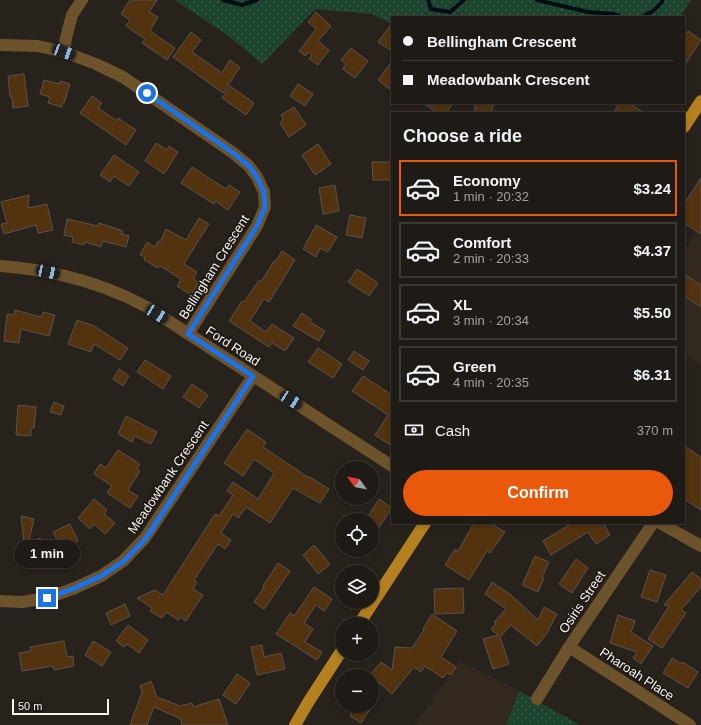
<!DOCTYPE html>
<meta charset="utf-8">
<style>
body{margin:0;font-family:Arial,sans-serif;background:#26231f;color:#f1f3f6;height:100vh;display:flex;flex-direction:column;font-size:15px;white-space:nowrap}
*{box-sizing:border-box;margin:0}
p{font-size:13px;color:#a1a1a1}
.icon{flex:none;width:22px;height:22px;fill:none;stroke:currentColor;stroke-width:2;stroke-linecap:round;stroke-linejoin:round}
.map{position:relative;flex:1;overflow:hidden}
.panel{position:absolute;left:391px;top:112px;width:294px;height:412px;display:flex;flex-direction:column;background:#1e1a16;border-radius:0px;box-shadow:0 2px 6px #0003,0 0 0 1px #3c3835}
.panel>*{flex:none}
.top-card{position:absolute;left:391px;top:16px;width:294px;height:88px;border-radius:0px;box-shadow:0 2px 6px #0003,0 0 0 1px #3c3835;display:grid;align-content:center;height:88px;padding:0 12px;background:#1e1a16}
.needle{width:26px;rotate:303deg}
.tools{position:absolute;left:335px;top:461px;display:grid;gap:8px}
.tools a{display:grid;place-items:center;width:44px;height:44px;border-radius:50%;background:#1e1a16;box-shadow:0 2px 6px #0003,0 0 0 1px #3c3835;font-size:20px}
.scale{position:absolute;left:12px;bottom:10px;width:97px;box-sizing:border-box;padding-left:4px;border:2px solid #f7f3ef;border-top:0;font-size:11px;line-height:14px;white-space:nowrap;color:#f7f3ef;-webkit-text-stroke:3px #1e1914;paint-order:stroke}
.end{position:absolute;width:18px;height:18px;margin:-9px;border:5px solid #1a73e8;background:#fff;box-shadow:0 0 0 2px #fff}
.from{border-radius:50%}
.bubble{position:absolute;height:28px;border-radius:14px;background:#1e1a16;box-shadow:0 2px 6px #0003,0 0 0 1px #3c3835;font-size:13px;font-weight:600;line-height:28px;text-align:center}
.car{position:absolute;width:12px;height:24px;margin:-12px -6px;border-radius:5px;box-shadow:0 0 3px 1px #0007;background:linear-gradient(#222 24%,#8ab4d8 0 40%,#222 0 76%,#8ab4d8 0 86%,#222 0)}
.top-card b{display:flex;align-items:center;gap:14px;height:38px;font-size:15px}
.top-card b+b{border-top:1px solid #3c3835}
.top-card i{width:10px;height:10px;background:#f1f3f6}
ul{padding:0;list-style:none}
li{display:flex;align-items:center;gap:12px;height:56px;margin:0 8px 6px;padding:0 4px;border:2px solid #3c3835;border-radius:0px}
li div{flex:1}
li b{display:block;font-size:15px}
li em{font-style:normal;font-weight:600}
li.selected{border-color:#ea580c}
li>.icon{width:36px;height:36px;stroke-width:1.5}
h2{padding:0 12px;font-size:18px;line-height:48px}
.pay{display:flex;align-items:center;gap:10px;height:44px;padding:0 12px;font-size:15px}
.pay p{margin-inline-start:auto}
.primary-button{display:flex;gap:8px;margin-top:auto;padding:8px 12px}
.primary-button a{flex:1;height:46px;border-radius:24px;background:#ea580c;color:#fff;font-size:16px;font-weight:600;line-height:46px;text-align:center}
.map>svg:first-child{display:block}
</style>
<div class="map">
<svg width="701" height="725" viewBox="0 0 701 725">
<defs>
<pattern id="park-dots" width="8" height="8" patternUnits="userSpaceOnUse"><rect width="8" height="8" fill="#1c432e"/><path d="M2 2h.1M6 6h.1" fill="none" stroke="#3e5f4d" stroke-width="1.8" stroke-linecap="round"/></pattern>
</defs>
<rect width="100%" height="100%" fill="#28221d"/>
<path fill="#32281e" d="M 701,225 L 701,365 L 684,354 L 684,251 Z
M 459,661 L 519,691 L 506,725 L 415,725 Z"/>
<path fill="url(#park-dots)" d="M 175,0 L 691,0 L 680,17 L 392,17 L 392,24 L 372,14 L 315,9 L 262,64 L 226,34 Z
M 519,691 L 580,725 L 506,725 Z"/>
<g fill="none" stroke-linecap="round" stroke-linejoin="round">
<path stroke="#000d15" stroke-width="4" d="M 223,0 L 242,5 L 257,0
M 428,0 L 431,9 L 450,12 L 464,0
M 537,0 L 588,12 L 613,14 L 622,17
M 642,17 L 653,11 L 662,2 L 662,0"/>
</g>
<path fill="#53320f" stroke="#59524c" d="M 130,0 L 157,0 L 149,12 L 158,17 L 150,31 L 175,48 L 167,60 L 142,43 L 145,39 L 126,26 L 130,20 L 121,14 Z
M 316,12 L 331,26 L 318,41 L 329,50 L 318,65 L 309,59 L 312,55 L 309,52 L 305,56 L 299,51 L 316,29 L 308,22 Z
M 392,23 L 392,51 L 378,42 Z
M 688,31 L 701,40 L 684,66 L 684,37 Z
M 191,32 L 201,40 L 192,52 L 222,73 L 230,60 L 240,67 L 223,93 L 173,57 Z
M 351,48 L 368,61 L 355,78 L 343,69 L 346,64 L 341,60 Z
M 392,61 L 392,91 L 378,80 Z
M 24,74 L 28,106 L 13,108 L 12,97 L 10,97 L 8,76 Z
M 44,80 L 60,84 L 60,81 L 70,84 L 64,103 L 63,102 L 61,107 L 48,103 L 50,97 L 40,94 Z
M 298,84 L 313,94 L 305,106 L 290,96 Z
M 230,86 L 254,103 L 246,115 L 222,98 Z
M 92,96 L 102,103 L 98,108 L 117,121 L 118,118 L 136,130 L 126,145 L 80,113 Z
M 423,103 L 453,103 L 446,113 L 438,113 Z
M 476,103 L 494,103 L 491,113 L 474,113 Z
M 620,103 L 629,103 L 644,113 L 613,113 Z
M 294,107 L 306,125 L 289,137 L 280,123 L 283,119 L 281,115 Z
M 156,143 L 167,150 L 169,146 L 178,152 L 164,174 L 145,161 Z
M 318,144 L 331,164 L 315,175 L 302,155 Z
M 114,155 L 139,172 L 129,186 L 114,176 L 110,182 L 100,175 Z
M 372,162 L 392,162 L 392,180 L 373,180 Z
M 192,167 L 226,189 L 229,185 L 240,192 L 228,210 L 215,201 L 214,204 L 209,201 L 181,183 Z
M 701,178 L 701,234 L 684,223 L 684,204 Z
M 335,185 L 339,211 L 323,214 L 319,188 Z
M 29,195 L 28,208 L 47,204 L 53,230 L 38,233 L 36,225 L 4,234 L 1,224 L 7,223 L 1,202 Z
M 350,215 L 366,218 L 362,238 L 346,235 Z
M 199,218 L 209,224 L 184,264 L 197,272 L 193,279 L 199,282 L 191,295 L 177,286 L 181,279 L 160,266 L 158,268 L 144,260 L 145,257 L 140,255 L 147,242 L 155,247 L 158,241 L 160,242 L 166,229 L 186,240 Z
M 67,219 L 98,226 L 99,223 L 123,231 L 122,234 L 129,236 L 126,247 L 103,241 L 101,247 L 85,242 L 84,245 L 72,242 L 73,237 L 64,235 Z
M 316,225 L 337,237 L 328,252 L 320,248 L 316,257 L 303,249 Z
M 282,251 L 295,260 L 269,302 L 264,299 L 250,321 L 266,332 L 272,324 L 294,338 L 285,351 L 272,343 L 269,347 L 229,321 L 242,301 L 244,302 L 259,280 L 261,282 L 274,261 L 275,262 Z
M 357,269 L 378,283 L 369,296 L 348,282 Z
M 684,274 L 701,285 L 701,307 L 684,296 Z
M 15,310 L 41,317 L 43,312 L 55,315 L 49,336 L 21,329 L 19,343 L 4,341 L 7,314 L 14,315 Z
M 302,313 L 311,319 L 310,322 L 325,331 L 319,341 L 293,326 Z
M 77,320 L 94,326 L 128,348 L 120,360 L 94,344 L 91,352 L 68,344 Z
M 318,348 L 342,364 L 333,378 L 308,362 Z
M 354,351 L 369,361 L 363,370 L 348,360 Z
M 145,360 L 171,376 L 163,389 L 137,372 Z
M 119,369 L 129,376 L 123,386 L 113,379 Z
M 363,376 L 392,395 L 392,446 L 375,435 L 388,415 L 352,391 Z
M 192,384 L 208,395 L 199,408 L 183,397 Z
M 54,402 L 64,406 L 61,415 L 50,412 Z
M 18,405 L 36,407 L 34,428 L 31,428 L 31,436 L 16,435 Z
M 126,416 L 157,432 L 151,444 L 135,436 L 132,442 L 118,434 Z
M 247,429 L 266,442 L 263,447 L 309,478 L 310,477 L 329,489 L 320,503 L 293,488 L 270,523 L 246,507 L 238,518 L 233,514 L 221,533 L 231,540 L 225,549 L 218,544 L 194,580 L 197,582 L 193,589 L 203,595 L 186,621 L 180,617 L 178,620 L 166,612 L 162,618 L 150,611 L 152,608 L 137,598 L 155,590 L 163,595 L 215,514 L 219,516 L 233,495 L 227,491 L 233,482 L 258,499 L 274,473 L 254,459 L 243,476 L 224,463 Z
M 684,446 L 701,457 L 701,510 L 684,499 Z
M 118,450 L 140,464 L 137,468 L 140,471 L 128,490 L 138,496 L 130,508 L 107,493 L 112,486 L 94,474 L 100,464 L 106,468 Z
M 94,499 L 107,510 L 104,514 L 115,523 L 105,534 L 94,524 L 90,529 L 78,518 Z
M 379,499 L 392,508 L 372,538 L 372,520 L 367,518 Z
M 21,516 L 34,519 L 28,544 L 40,538 L 43,559 L 26,561 Z
M 474,523 L 489,523 L 505,532 L 490,553 L 487,551 L 469,580 L 445,565 L 455,549 L 458,551 Z
M 572,523 L 603,523 L 610,535 L 596,544 L 588,532 L 551,555 L 543,541 Z
M 70,524 L 78,541 L 62,549 L 53,532 Z
M 314,545 L 330,564 L 318,574 L 303,555 Z
M 535,556 L 549,562 L 542,577 L 544,578 L 538,592 L 522,585 Z
M 576,559 L 588,568 L 572,593 L 559,584 Z
M 278,563 L 290,571 L 265,608 L 264,609 L 254,602 L 264,587 L 263,586 Z
M 650,570 L 666,575 L 657,602 L 641,597 Z
M 692,572 L 701,579 L 701,587 L 681,610 L 686,613 L 662,648 L 648,639 L 669,606 L 664,605 Z
M 492,582 L 510,594 L 538,620 L 544,607 L 557,614 L 547,633 L 537,646 L 511,625 L 500,637 L 509,664 L 493,669 L 483,639 L 498,635 L 491,629 L 496,624 L 494,622 L 506,609 L 485,594 Z
M 314,587 L 332,599 L 324,611 L 316,605 L 304,623 L 313,629 L 305,642 L 322,652 L 317,660 L 276,634 L 290,613 L 294,616 Z
M 463,588 L 464,613 L 435,614 L 434,589 Z
M 125,604 L 130,616 L 111,625 L 106,613 Z
M 432,614 L 457,631 L 441,657 L 456,667 L 451,675 L 447,673 L 443,678 L 425,666 L 421,672 L 414,667 L 392,694 L 370,675 L 381,662 L 392,670 L 395,647 L 412,648 L 424,630 L 423,629 Z
M 618,615 L 635,621 L 631,632 L 653,646 L 641,664 L 633,658 L 637,652 L 610,643 Z
M 128,625 L 148,640 L 139,653 L 127,644 L 124,647 L 116,641 Z
M 64,641 L 67,657 L 73,656 L 74,666 L 54,670 L 53,666 L 22,671 L 19,653 L 31,651 L 30,647 Z
M 93,641 L 111,652 L 102,666 L 85,655 Z
M 262,645 L 264,657 L 281,653 L 285,669 L 257,675 L 251,647 Z
M 672,658 L 682,664 L 683,662 L 698,672 L 688,688 L 663,673 Z
M 237,674 L 250,683 L 236,704 L 223,695 Z
M 151,681 L 157,697 L 180,706 L 192,703 L 193,707 L 219,699 L 228,725 L 182,725 L 181,719 L 154,707 L 147,725 L 130,725 L 142,692 L 140,686 Z
M 342,706 L 372,706 L 361,723 L 350,716 L 352,712 Z"/>
<g fill="none" stroke-linecap="round" stroke-linejoin="round">
<path stroke="#6c532b" stroke-width="12" d="M 0,45 L 38,46 L 64,52 L 96,64 L 123,77 L 232,152 L 249,166 L 257,177 L 264,192 L 265,207 L 257,226 L 188,334
M 64,52 L 66,38 L 72,15 L 82,0
M 0,266 C 42,269 83,278 122,295 C 130,298 138,303 147,307 L 392,466
M 660,523 L 701,546
M 0,601 L 22,602 L 47,598 L 75,588 L 101,576 L 123,561 L 145,538 L 253,376
M 569,647 L 690,725
M 537,699 L 569,647 L 653,523"/>
<path stroke="#b5801f" stroke-width="12" d="M 684,127 L 701,101
M 359,624 L 425,523
M 295,725 L 309,701 L 342,650"/>
</g>
<g fill="none" stroke-linecap="round" stroke-linejoin="round">
<path stroke="#1a73e8" stroke-width="5" d="M 47,598 L 75,588 L 101,576 L 124,561 L 146,538 L 253,376 L 188,334 L 257,226 L 265,207 L 264,192 L 257,177 L 249,166 L 232,152 L 147,93"/>
</g>
<g text-anchor="middle" dominant-baseline="central" stroke-width="3.5" stroke-linejoin="round" paint-order="stroke">
<g font-size="13" fill="#f7f3ef" stroke="#1e1914">
<text transform="translate(214 267) rotate(-58)">Bellingham Crescent</text>
<text transform="translate(233 346) rotate(33)">Ford Road</text>
<text transform="translate(168 477) rotate(-56)">Meadowbank Crescent</text>
<text transform="translate(582 602) rotate(-56)">Osiris Street</text>
<text transform="translate(637 674) rotate(33)">Pharoah Place</text>
</g>
</g>
</svg>
<div class="tools">
<a><svg class="needle" viewBox="-14 -14 28 28"><path d="M0-13l5 13h-10z" fill="#e53935"/><path d="M0 13l5-13h-10z" fill="#a1a1a1"/></svg></a>
<a><svg class="icon" aria-label="locate" viewBox="0 0 24 24"><circle cx="12" cy="12" r="6"/><path d="M12 2v4M12 18v4M2 12h4M18 12h4"/></svg></a>
<a><svg class="icon" aria-label="layers" viewBox="0 0 24 24"><path d="M12 4l9 5-9 5-9-5zM3 14l9 5 9-5"/></svg></a>
<a>+</a>
<a>−</a>
</div>
<div class="scale">50 m</div>
<i class="end from" style="left:147px;top:93px"></i>
<i class="end" style="left:47px;top:598px"></i>
<div class="bubble" style="left:14px;top:540px;width:66px">1 min</div>
<i class="car" style="left:64px;top:52px;rotate:110deg"></i>
<i class="car" style="left:48px;top:272px;rotate:102deg"></i>
<i class="car" style="left:157px;top:314px;rotate:122deg"></i>
<i class="car" style="left:291px;top:400px;rotate:123deg"></i>
<div class="top-card">
<b><i class="from"></i>Bellingham Crescent</b>
<b><i></i>Meadowbank Crescent</b>
</div>
<section class="panel">
<h2>Choose a ride</h2>
<ul>
<li class="selected"><svg class="icon" aria-label="car" viewBox="0 0 24 24"><path d="M5 17H2v-5l4-1 3-4h7l3 4 3 1v5h-3M9 17h6M6 11h13"/><circle cx="7" cy="17" r="2"/><circle cx="17" cy="17" r="2"/></svg><div><b>Economy</b><p>1 min · 20:32</p></div><em>$3.24</em></li>
<li><svg class="icon" aria-label="car" viewBox="0 0 24 24"><path d="M5 17H2v-5l4-1 3-4h7l3 4 3 1v5h-3M9 17h6M6 11h13"/><circle cx="7" cy="17" r="2"/><circle cx="17" cy="17" r="2"/></svg><div><b>Comfort</b><p>2 min · 20:33</p></div><em>$4.37</em></li>
<li><svg class="icon" aria-label="car" viewBox="0 0 24 24"><path d="M5 17H2v-5l4-1 3-4h7l3 4 3 1v5h-3M9 17h6M6 11h13"/><circle cx="7" cy="17" r="2"/><circle cx="17" cy="17" r="2"/></svg><div><b>XL</b><p>3 min · 20:34</p></div><em>$5.50</em></li>
<li><svg class="icon" aria-label="car" viewBox="0 0 24 24"><path d="M5 17H2v-5l4-1 3-4h7l3 4 3 1v5h-3M9 17h6M6 11h13"/><circle cx="7" cy="17" r="2"/><circle cx="17" cy="17" r="2"/></svg><div><b>Green</b><p>4 min · 20:35</p></div><em>$6.31</em></li>
</ul>
<div class="pay"><svg class="icon" aria-label="cash" viewBox="0 0 24 24"><path d="M3 7h18v10H3z"/><circle cx="12" cy="12" r="2"/></svg>Cash<p>370 m</p></div>
<div class="primary-button"><a>Confirm</a></div>
</section>
</div>
